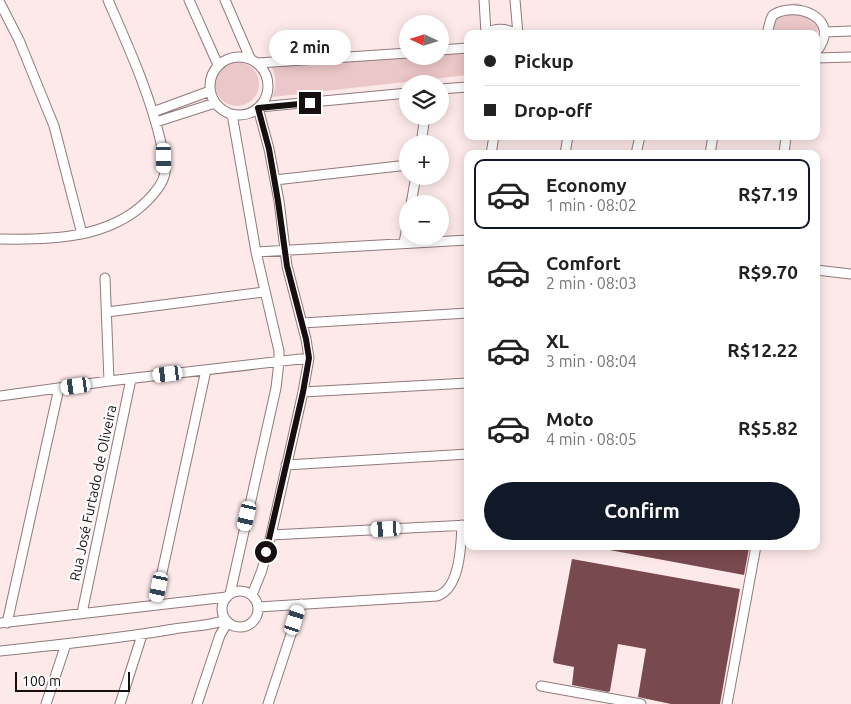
<!DOCTYPE html>
<meta charset="utf-8">
<style>
body{margin:0;font-family:Ubuntu,sans-serif;background:#f6f6f6;color:#222;height:100vh;display:flex;flex-direction:column;font-size:19px;white-space:nowrap}
*{box-sizing:border-box;margin:0}
p{font-size:16px;color:#767676}
.icon{flex:none;width:28px;height:28px;fill:none;stroke:currentColor;stroke-width:2;stroke-linecap:round;stroke-linejoin:round}
.map{position:relative;flex:1;overflow:hidden}
.side{position:absolute;left:464px;top:150px;width:356px;height:400px;display:flex;flex-direction:column;background:#fff;border-radius:10px;box-shadow:0 2px 12px #0003}
.side>*{flex:none}
.guide{position:absolute;left:464px;top:30px;width:356px;height:110px;border-radius:10px;box-shadow:0 2px 12px #0003;display:grid;align-content:center;height:110px;padding:0 20px;background:#fff}
.needle{width:32px;rotate:274deg}
.buttons{position:absolute;left:399px;top:15px;display:grid;gap:10px}
.buttons a{display:grid;place-items:center;width:50px;height:50px;border-radius:50%;background:#fff;box-shadow:0 2px 12px #0003;font-size:25px}
.scale{position:absolute;left:15px;bottom:12px;width:115px;box-sizing:border-box;padding-left:5px;border:2px solid #160e0f;border-top:0;font-size:14px;line-height:18px;white-space:nowrap;color:#160e0f;-webkit-text-stroke:4px #fcfcfc;paint-order:stroke}
.end{position:absolute;width:22px;height:22px;margin:-11px;border:6px solid #160e0f;background:#fff;box-shadow:0 0 0 2px #fff}
.from{border-radius:50%}
.bubble{position:absolute;height:35px;border-radius:18px;background:#fff;box-shadow:0 2px 12px #0003;font-size:16px;font-weight:600;line-height:35px;text-align:center}
.car{position:absolute;width:15px;height:30px;margin:-15px -8px;border-radius:6px;box-shadow:0 0 4px 1px #0007;background:linear-gradient(#fff 24%,#345 0 40%,#fff 0 76%,#345 0 86%,#fff 0)}
.guide b{display:flex;align-items:center;gap:18px;height:48px;font-size:19px}
.guide b+b{border-top:1px solid #e0e0e0}
.guide i{width:12px;height:12px;background:#222}
ul{padding:9px 0 0;list-style:none}
li{display:flex;align-items:center;gap:15px;height:70px;margin:0 10px 8px;padding:0 10px;border:2px solid transparent;border-radius:10px}
li div{flex:1}
li b{display:block;font-size:19px}
li em{font-style:normal;font-weight:600}
li.on{border-color:#111827}
li>.icon{width:45px;height:45px;stroke-width:1.5}
.button{display:flex;gap:10px;margin-top:auto;padding:10px 20px}
.button a{flex:1;height:58px;border-radius:30px;background:#111827;color:#fff;font-size:20px;font-weight:600;line-height:58px;text-align:center}
.map>svg:first-child{display:block}
</style>
<div class="map">
<svg width="851" height="704" viewBox="0 0 851 704">
<rect width="100%" height="100%" fill="#fde9ea"/>
<path fill="#ecc7c9" d="M 796,3 C 812,6 822,19 816,36 L 816,34 L 775,34 C 772,18 780,6 796,3 Z
M 467,51 L 467,75 L 272,97 C 277,84 277,76 269,63 L 408,56 L 440,56 L 440,53 Z
M215 84a22 22 0 1 1 44 0a22 22 0 1 1-44 0Z"/>
<path fill="#78494e" d="M 605,546 L 749,546 L 749,548 L 744,575 L 604,549 Z
M 572,559 L 740,589 L 720,704 L 671,704 L 638,697 L 646,649 L 618,644 L 610,691 L 608,692 L 572,685 L 574,667 L 554,663 L 553,660 Z"/>
<g fill="none" stroke-linecap="round" stroke-linejoin="round">
<defs>
<path id="minor" d="M 189,0 L 218,65
M 225,0 L 250,58
M 484,0 L 486,33
M 515,0 L 518,34
M 0,3 L 19,40 L 54,126 L 82,234
M 825,32 L 851,31
M 485,34 C 496,27 506,28 517,34
M 767,34 C 769,28 769,21 773,15 C 795,0 844,18 816,52
M 440,50 L 468,48
M210 86a29 29 0 1 1 58 0a29 29 0 1 1-58 0Z
M 816,58 L 851,57
M 258,63 L 408,53
M 440,89 L 468,87
M 259,107 L 408,93
M 153,112 L 210,91
M 156,122 L 215,103
M 421,144 L 425,116
M 491,154 L 494,136
M 565,154 L 568,136
M 636,154 L 640,136
M 710,154 L 713,136
M 784,154 L 786,136
M 275,180 L 408,165
M 411,204 L 416,176
M 0,239 C 50,240 109,239 147,201 C 155,193 163,184 165,173 C 166,163 163,152 161,143 C 150,94 128,46 108,0
M 404,243 L 408,221
M 256,252 L 468,240
M 816,270 L 851,274
M 105,278 L 109,381
M 107,312 L 264,292
M 302,323 L 468,313
M 303,392 L 468,383
M 0,396 L 109,381 L 309,358
M 286,465 L 468,454
M 271,535 L 468,525
M222 609a18 18 0 1 1 36 0a18 18 0 1 1-36 0Z
M 230,594 L 276,388 L 279,362 L 279,351 L 256,252 L 232,114
M 252,595 L 262,570 L 271,535 L 303,392 L 309,358 L 306,339 L 287,266 L 279,201 L 269,149 L 258,108
M 155,605 L 206,370
M 258,607 L 437,596 C 460,589 461,546 462,525
M 82,613 L 131,379
M 0,623 L 227,597
M 7,623 L 59,388
M 0,651 C 58,645 116,639 174,629 C 191,626 210,626 226,620
M 541,686 L 641,704
M 46,704 L 66,644
M 120,704 L 142,635
M 197,704 L 220,635 L 228,622
M 268,704 L 301,604
M 727,704 L 756,546"/>
</defs>
<use href="#minor" stroke="#907a7b" stroke-width="11"/>
<use href="#minor" stroke="#fff" stroke-width="9"/>
</g>
<g fill="none" stroke-linecap="round" stroke-linejoin="round">
<path stroke="#160e0f" stroke-width="6" d="M 266,552 L 303,392 L 309,358 L 306,339 L 287,266 L 278,201 L 269,149 L 258,108 L 310,103"/>
</g>
<g text-anchor="middle" dominant-baseline="central" stroke-width="5" stroke-linejoin="round" paint-order="stroke">
<g font-size="14" fill="#160e0f" stroke="#fcfcfc">
<text transform="translate(93 493) rotate(-78)">Rua José Furtado de Oliveira</text>
</g>
</g>
</svg>
<div class="buttons">
<a><svg class="needle" viewBox="-14 -14 28 28"><path d="M0-13l5 13h-10z" fill="#e53935"/><path d="M0 13l5-13h-10z" fill="#767676"/></svg></a>
<a><svg class="icon" aria-label="layers" viewBox="0 0 24 24"><path d="M12 4l9 5-9 5-9-5zM3 14l9 5 9-5"/></svg></a>
<a>+</a>
<a>−</a>
</div>
<div class="scale">100 m</div>
<i class="end from" style="left:266px;top:552px"></i>
<i class="end" style="left:310px;top:103px"></i>
<div class="bubble" style="left:269px;top:30px;width:82px">2 min</div>
<i class="car" style="left:164px;top:158px;rotate:179deg"></i>
<i class="car" style="left:168px;top:374px;rotate:263deg"></i>
<i class="car" style="left:76px;top:386px;rotate:262deg"></i>
<i class="car" style="left:247px;top:516px;rotate:193deg"></i>
<i class="car" style="left:386px;top:529px;rotate:267deg"></i>
<i class="car" style="left:159px;top:587px;rotate:192deg"></i>
<i class="car" style="left:295px;top:620px;rotate:18deg"></i>
<div class="guide">
<b><i class="from"></i>Pickup</b>
<b><i></i>Drop-off</b>
</div>
<section class="side">
<ul>
<li class="on"><svg class="icon" aria-label="car" viewBox="0 0 24 24"><path d="M5 17H2v-5l4-1 3-4h7l3 4 3 1v5h-3M9 17h6M6 11h13"/><circle cx="7" cy="17" r="2"/><circle cx="17" cy="17" r="2"/></svg><div><b>Economy</b><p>1 min · 08:02</p></div><em>R$7.19</em></li>
<li><svg class="icon" aria-label="car" viewBox="0 0 24 24"><path d="M5 17H2v-5l4-1 3-4h7l3 4 3 1v5h-3M9 17h6M6 11h13"/><circle cx="7" cy="17" r="2"/><circle cx="17" cy="17" r="2"/></svg><div><b>Comfort</b><p>2 min · 08:03</p></div><em>R$9.70</em></li>
<li><svg class="icon" aria-label="car" viewBox="0 0 24 24"><path d="M5 17H2v-5l4-1 3-4h7l3 4 3 1v5h-3M9 17h6M6 11h13"/><circle cx="7" cy="17" r="2"/><circle cx="17" cy="17" r="2"/></svg><div><b>XL</b><p>3 min · 08:04</p></div><em>R$12.22</em></li>
<li><svg class="icon" aria-label="car" viewBox="0 0 24 24"><path d="M5 17H2v-5l4-1 3-4h7l3 4 3 1v5h-3M9 17h6M6 11h13"/><circle cx="7" cy="17" r="2"/><circle cx="17" cy="17" r="2"/></svg><div><b>Moto</b><p>4 min · 08:05</p></div><em>R$5.82</em></li>
</ul>
<div class="button"><a>Confirm</a></div>
</section>
</div>
